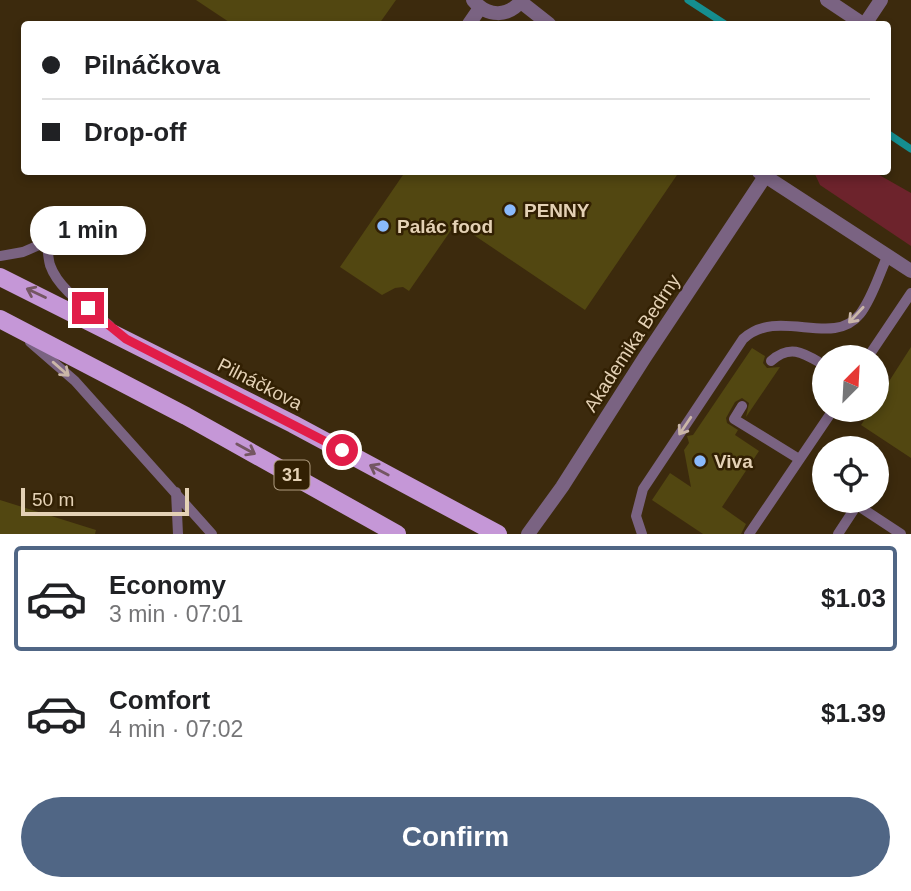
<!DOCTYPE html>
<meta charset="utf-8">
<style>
body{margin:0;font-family:Arial,sans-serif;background:#f2f2f2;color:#202124;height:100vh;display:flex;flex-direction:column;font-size:26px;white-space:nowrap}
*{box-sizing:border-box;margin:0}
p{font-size:23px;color:#757577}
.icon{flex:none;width:38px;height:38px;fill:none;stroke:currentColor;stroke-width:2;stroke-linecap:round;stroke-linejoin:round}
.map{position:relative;height:534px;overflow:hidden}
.details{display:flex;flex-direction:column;background:#fff;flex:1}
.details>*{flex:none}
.banner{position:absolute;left:21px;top:21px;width:870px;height:154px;border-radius:7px;box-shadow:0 4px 10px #0003;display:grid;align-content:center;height:154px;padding:0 21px;background:#fff}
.needle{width:46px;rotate:24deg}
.buttons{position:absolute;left:812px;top:345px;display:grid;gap:14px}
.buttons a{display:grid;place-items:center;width:77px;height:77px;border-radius:50%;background:#fff;box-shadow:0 4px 10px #0003;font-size:35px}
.scale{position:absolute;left:21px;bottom:18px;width:168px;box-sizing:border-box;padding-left:7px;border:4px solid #e4d1b5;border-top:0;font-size:19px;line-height:24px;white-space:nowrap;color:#e4d1b5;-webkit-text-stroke:5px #322003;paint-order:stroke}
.end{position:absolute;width:32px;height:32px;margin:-16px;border:9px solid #e11d48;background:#fff;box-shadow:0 0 0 4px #fff}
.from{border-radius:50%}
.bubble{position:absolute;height:49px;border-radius:24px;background:#fff;box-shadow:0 4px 10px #0003;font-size:23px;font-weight:600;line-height:49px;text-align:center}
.banner b{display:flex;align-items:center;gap:24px;height:66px;font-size:26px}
.banner b+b{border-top:2px solid #e0e0e0}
.banner i{width:18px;height:18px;background:#202124}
ul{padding:12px 0 0;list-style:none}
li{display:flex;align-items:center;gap:21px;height:105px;margin:0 14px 10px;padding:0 7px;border:4px solid transparent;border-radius:7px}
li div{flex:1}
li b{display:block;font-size:26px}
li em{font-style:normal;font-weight:600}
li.on{border-color:#506685}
li>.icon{width:63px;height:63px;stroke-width:1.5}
.action{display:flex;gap:14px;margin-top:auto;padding:14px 21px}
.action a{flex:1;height:80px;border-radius:42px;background:#506685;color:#fff;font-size:28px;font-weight:600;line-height:80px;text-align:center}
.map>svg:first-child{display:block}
</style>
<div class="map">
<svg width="911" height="534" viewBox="0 0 911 534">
<rect width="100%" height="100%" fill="#3c2a0d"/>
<path fill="#6d232c" d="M 814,172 L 874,172 L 911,193 L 911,246 L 820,185 Z"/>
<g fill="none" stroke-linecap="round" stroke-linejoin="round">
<path stroke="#158e90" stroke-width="7" d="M 688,0 L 725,24
M 887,133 L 911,149"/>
</g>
<path fill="#524711" d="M 196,0 L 396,0 L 379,24 L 232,24 Z
M 405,172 L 679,172 L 585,310 L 456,223 L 409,291 L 403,287 L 395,288 L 382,295 L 340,267 Z
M 911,347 L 911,458 L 861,425 L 871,410 L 877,410 L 877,400 Z
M 752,348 L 765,356 L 763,363 L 767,368 L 780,367 L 746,417 L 749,403 L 742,398 L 735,402 L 726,418 L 727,423 L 738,430 L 735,435 L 759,451 L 722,507 L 746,524 L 741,534 L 703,534 L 652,500 L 670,473 L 691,487 L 684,450 L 689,443 L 687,436 L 693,435 Z
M 0,500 L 96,530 L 95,534 L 0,534 Z"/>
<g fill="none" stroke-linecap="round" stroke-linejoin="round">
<path stroke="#7a6382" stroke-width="10" d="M 0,256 L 23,252 L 46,242 C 48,249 48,258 50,265 C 59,291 90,309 110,326
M 30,342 L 75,381 L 212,534
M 868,357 L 911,293
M 771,361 C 791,343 805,354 824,365
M 742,406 L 734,419 L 799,459
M 176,492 L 178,534
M 642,534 L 636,516 L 643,489 L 743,339 C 779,306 832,349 860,314 C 873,297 879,274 888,255
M 749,534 L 833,410
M 838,534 L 857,505 L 901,534"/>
<path stroke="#7a6382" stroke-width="14" d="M 473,0 C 487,17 508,18 522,0
M 827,0 L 863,24
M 521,2 L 549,24
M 469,24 L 480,8
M 759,172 L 911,271"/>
<path stroke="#7a6382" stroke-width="14" d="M 865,24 L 881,0
M 528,534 L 562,487 L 645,357 L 768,172"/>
<path stroke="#c597d7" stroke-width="18" d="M 0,277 L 293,424 L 498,534
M 0,319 L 186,416 L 397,534"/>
</g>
<defs><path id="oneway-shaft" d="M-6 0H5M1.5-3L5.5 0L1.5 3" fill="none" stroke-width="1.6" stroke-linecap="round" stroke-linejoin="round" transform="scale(1.75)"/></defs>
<g stroke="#745662">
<use href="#oneway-shaft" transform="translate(36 293) rotate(-155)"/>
<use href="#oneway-shaft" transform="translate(246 449) rotate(29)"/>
<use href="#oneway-shaft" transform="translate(379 470) rotate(-152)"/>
</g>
<g stroke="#cab6a8">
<use href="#oneway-shaft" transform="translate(856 315) rotate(133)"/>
<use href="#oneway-shaft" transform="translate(61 369) rotate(41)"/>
<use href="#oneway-shaft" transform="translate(685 426) rotate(124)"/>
</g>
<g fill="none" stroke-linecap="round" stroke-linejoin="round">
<path stroke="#e11d48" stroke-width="9" d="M 88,308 L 126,339 L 342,450"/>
</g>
<g fill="#8abafc" stroke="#322003" stroke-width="2.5">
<circle cx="510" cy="210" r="7"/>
<circle cx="383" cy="226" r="7"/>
<circle cx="700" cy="461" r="7"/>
</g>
<g text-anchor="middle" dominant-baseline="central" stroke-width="5" stroke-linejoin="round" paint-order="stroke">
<rect fill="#322003" stroke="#af9c80" stroke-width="2" x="274.5" y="460.5" width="35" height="29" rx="5"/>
<g font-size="18" font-weight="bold" fill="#e4d1b5">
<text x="292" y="475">31</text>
</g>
<g font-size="19" font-weight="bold" fill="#e4d1b5" stroke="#322003" text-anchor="start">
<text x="524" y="210">PENNY</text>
<text x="397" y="226">Palác food</text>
<text x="714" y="461">Viva</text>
</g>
<g font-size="19" fill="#e4d1b5" stroke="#322003">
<text transform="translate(632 343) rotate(-57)">Akademika Bedrny</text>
<text transform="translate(260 384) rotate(27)">Pilnáčkova</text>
</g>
</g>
</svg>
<div class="buttons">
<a><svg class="needle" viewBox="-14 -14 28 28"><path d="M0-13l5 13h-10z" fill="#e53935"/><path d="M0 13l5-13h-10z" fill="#757577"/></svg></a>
<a><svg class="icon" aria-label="locate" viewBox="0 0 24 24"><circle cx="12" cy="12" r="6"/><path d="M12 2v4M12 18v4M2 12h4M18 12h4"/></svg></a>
</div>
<div class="scale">50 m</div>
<i class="end from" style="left:342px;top:450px"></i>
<i class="end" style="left:88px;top:308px"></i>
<div class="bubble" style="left:30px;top:206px;width:116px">1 min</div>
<div class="banner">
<b><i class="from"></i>Pilnáčkova</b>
<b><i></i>Drop-off</b>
</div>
</div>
<section class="details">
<ul>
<li class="on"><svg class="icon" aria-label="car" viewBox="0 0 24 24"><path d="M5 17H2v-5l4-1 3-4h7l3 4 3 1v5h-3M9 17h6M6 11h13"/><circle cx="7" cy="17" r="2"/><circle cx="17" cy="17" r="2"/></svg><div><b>Economy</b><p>3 min · 07:01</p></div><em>$1.03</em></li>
<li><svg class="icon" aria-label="car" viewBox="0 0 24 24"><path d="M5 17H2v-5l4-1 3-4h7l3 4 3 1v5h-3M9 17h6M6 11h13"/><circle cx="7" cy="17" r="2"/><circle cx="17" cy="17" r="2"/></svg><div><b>Comfort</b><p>4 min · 07:02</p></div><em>$1.39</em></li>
</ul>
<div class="action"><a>Confirm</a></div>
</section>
